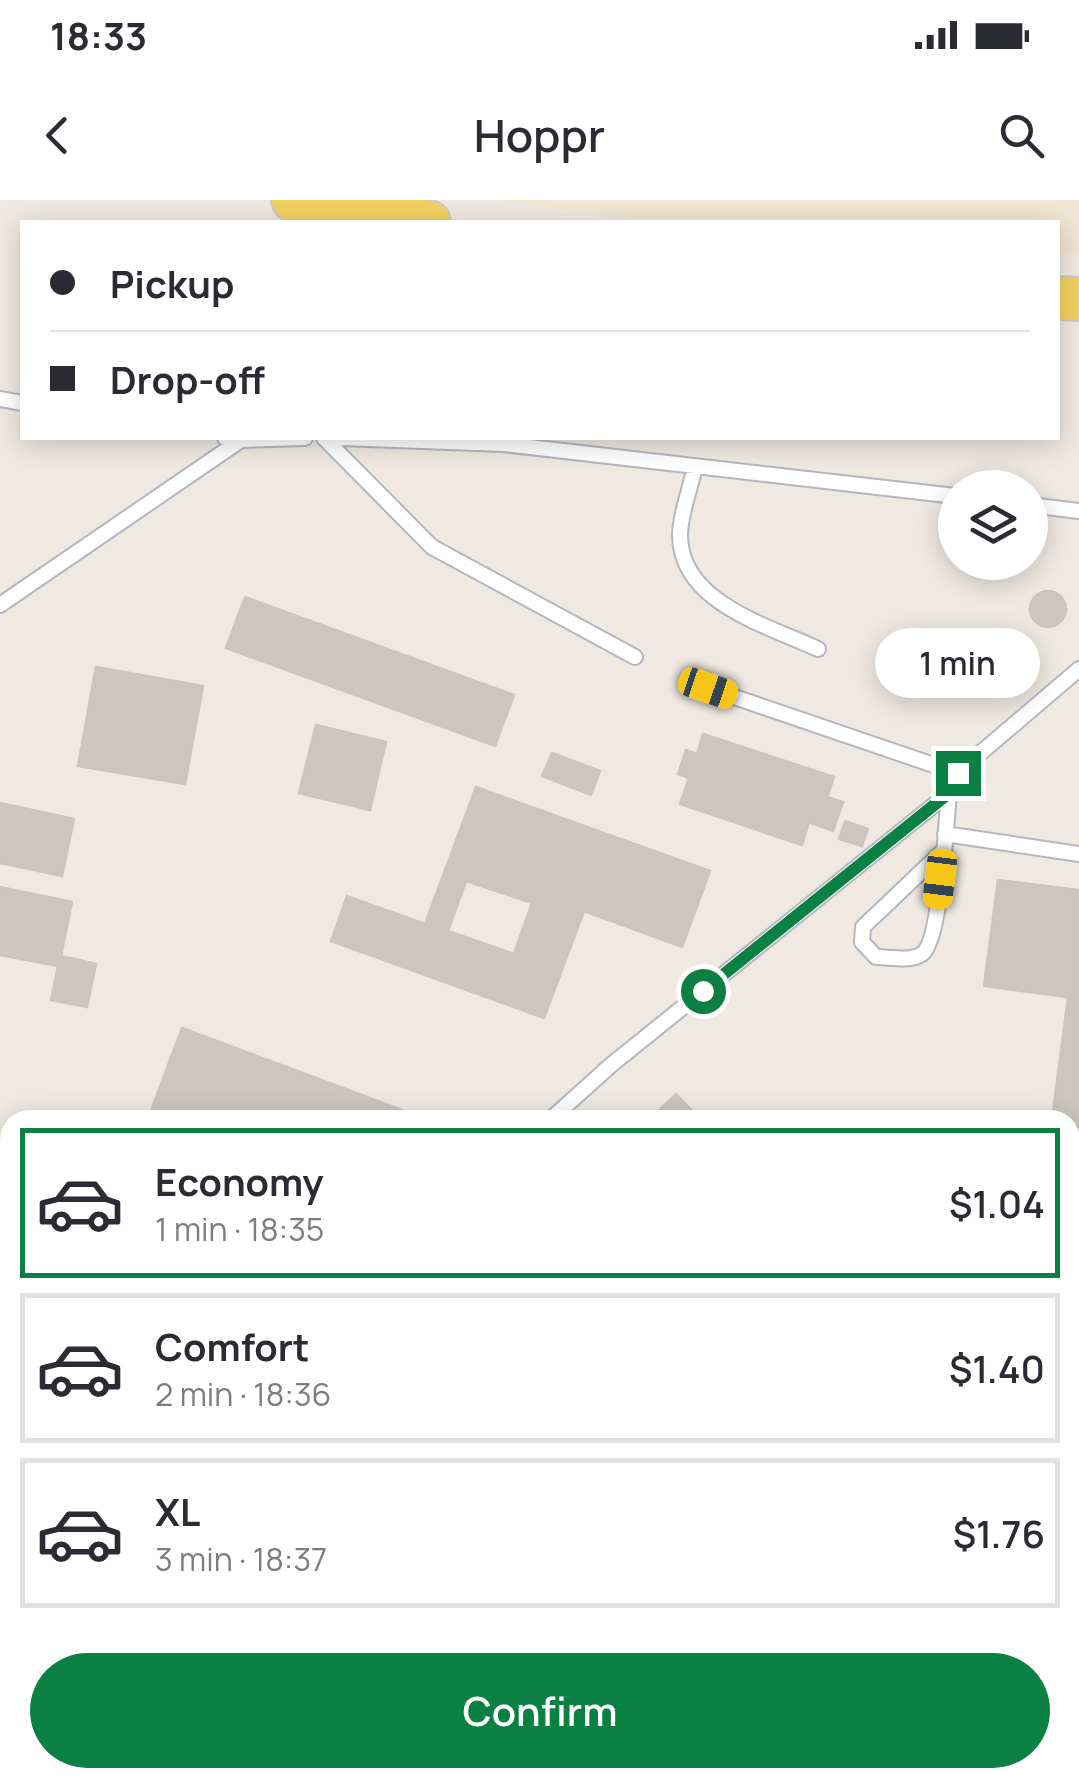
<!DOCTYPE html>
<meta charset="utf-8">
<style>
body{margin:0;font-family:Manrope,sans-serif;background:#f7f7f7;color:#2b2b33;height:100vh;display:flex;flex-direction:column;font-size:38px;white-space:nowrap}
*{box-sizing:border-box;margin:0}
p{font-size:32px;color:#7c7c81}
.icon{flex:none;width:55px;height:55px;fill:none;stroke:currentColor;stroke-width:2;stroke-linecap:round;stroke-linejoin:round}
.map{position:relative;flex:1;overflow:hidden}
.sheet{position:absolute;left:0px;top:910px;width:1080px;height:678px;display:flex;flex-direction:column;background:#fff;border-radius:30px 30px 0 0;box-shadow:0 5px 25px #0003}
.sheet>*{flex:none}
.top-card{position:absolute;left:20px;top:20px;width:1040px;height:220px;border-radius:0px;box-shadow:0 5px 25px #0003;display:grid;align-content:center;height:220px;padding:0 30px;background:#fff}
.buttons{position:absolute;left:938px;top:270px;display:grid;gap:20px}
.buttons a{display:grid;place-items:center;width:110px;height:110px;border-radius:50%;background:#fff;box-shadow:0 5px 25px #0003;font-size:50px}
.end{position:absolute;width:45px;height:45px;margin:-22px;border:12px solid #0b8043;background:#fff;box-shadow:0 0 0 5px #fff}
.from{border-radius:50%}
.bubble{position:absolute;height:70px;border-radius:35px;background:#fff;box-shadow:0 5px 25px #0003;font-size:32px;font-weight:600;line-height:70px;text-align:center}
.car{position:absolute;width:30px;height:60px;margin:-30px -15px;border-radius:12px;box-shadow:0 0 8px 2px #0007;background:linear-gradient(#f5c518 24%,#345 0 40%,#f5c518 0 76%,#345 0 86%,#f5c518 0)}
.top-card b{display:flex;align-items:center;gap:35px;height:95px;font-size:38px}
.top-card b+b{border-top:2px solid #e1e1e2}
.top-card i{width:25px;height:25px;background:#2b2b33}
ul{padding:18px 0 0;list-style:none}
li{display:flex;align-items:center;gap:30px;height:150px;margin:0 20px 15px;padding:0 10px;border:5px solid #e1e1e2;border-radius:0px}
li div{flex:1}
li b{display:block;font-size:38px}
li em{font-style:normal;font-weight:600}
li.selected{border-color:#0b8043}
li>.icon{width:90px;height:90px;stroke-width:1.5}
.cta{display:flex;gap:20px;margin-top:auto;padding:20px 30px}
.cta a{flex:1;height:115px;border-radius:60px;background:#0b8043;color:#fff;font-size:40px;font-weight:600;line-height:115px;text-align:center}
.status{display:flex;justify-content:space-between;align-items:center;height:70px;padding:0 50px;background:#fff;direction:ltr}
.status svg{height:28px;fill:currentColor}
header{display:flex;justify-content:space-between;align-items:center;height:130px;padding:0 30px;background:#fff;font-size:45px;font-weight:600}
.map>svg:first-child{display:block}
</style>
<div class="status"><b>18:33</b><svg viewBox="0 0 49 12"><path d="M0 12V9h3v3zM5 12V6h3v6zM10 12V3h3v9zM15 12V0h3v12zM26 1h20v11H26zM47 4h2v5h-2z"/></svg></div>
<header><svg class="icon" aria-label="back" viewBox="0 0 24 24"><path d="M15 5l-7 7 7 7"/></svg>Hoppr<svg class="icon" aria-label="search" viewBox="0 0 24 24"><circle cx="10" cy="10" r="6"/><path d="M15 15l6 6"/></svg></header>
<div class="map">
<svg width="1079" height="1587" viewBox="0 0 1079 1587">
<rect width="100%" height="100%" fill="#efe9e1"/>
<path fill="#f0e6d1" d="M 502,0 L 1079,0 L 1079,54 L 1058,53 L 1058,22 L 642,22 Z"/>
<path fill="#cbc7bf" stroke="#cbc5ba" stroke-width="2.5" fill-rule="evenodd" d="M1030 409a18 18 0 1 1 36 0a18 18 0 1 1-36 0Z
M 245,397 L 514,495 L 495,546 L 226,448 Z
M 96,467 L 203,486 L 185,584 L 78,566 Z
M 316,525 L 386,542 L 370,610 L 299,593 Z
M 703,534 L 834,577 L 827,597 L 843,602 L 833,631 L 809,622 L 802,645 L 680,604 L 689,578 L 678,574 L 686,550 L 697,554 Z
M 552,553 L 600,571 L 591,595 L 542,576 Z
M 476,587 L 710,671 L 682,747 L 584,711 L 544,818 L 331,741 L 347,696 L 425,724 ZM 466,681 L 532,703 L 514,754 L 448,731 Z
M 0,603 L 74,619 L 62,676 L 0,663 Z
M 845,621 L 868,629 L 862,646 L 839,639 Z
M 998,680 L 1079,690 L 1079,1041 L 1070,1040 L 1070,920 L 1052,920 L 1068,797 L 984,786 Z
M 0,687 L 72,702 L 61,756 L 96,764 L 87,807 L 51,800 L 58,766 L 0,755 Z
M 182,828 L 426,919 L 159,920 L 149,916 Z
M 676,894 L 701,920 L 649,920 Z
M 0,1126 L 10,1130 L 10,1213 L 0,1210 Z
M 32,1578 L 117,1578 L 114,1587 L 29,1587 Z
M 150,1578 L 379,1578 L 376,1587 L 146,1587 Z"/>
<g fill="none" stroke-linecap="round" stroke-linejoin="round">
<defs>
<path id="service" d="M 0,199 L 22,203
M 225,238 L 241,240 L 305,238
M 324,238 L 432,347 L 635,457
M 341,238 L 503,244 L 955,296
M 695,266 C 691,287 680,314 680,335 C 680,403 769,426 818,449
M 1030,305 L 1079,311
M 0,405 L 241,240
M 708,488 L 957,573
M 945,634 L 1079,654
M 944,650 L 863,727 L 862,742 L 876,757 C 890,757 910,762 922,754 C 941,741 946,621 949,593
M 550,920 L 611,865 L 949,593 L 957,573 L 1079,469
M 0,1409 L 10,1400
M 456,1578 L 464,1587
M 419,1587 L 423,1578"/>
<path id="primary" d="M 293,0 L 429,22
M 1058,98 L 1079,99"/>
</defs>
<use href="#service" stroke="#b4b7c1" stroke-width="18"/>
<use href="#primary" stroke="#c9c9c9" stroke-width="46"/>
<use href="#service" stroke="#fff" stroke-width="14"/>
<use href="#primary" stroke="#f2d163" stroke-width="42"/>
</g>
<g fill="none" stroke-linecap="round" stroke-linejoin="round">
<path stroke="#0b8043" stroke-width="12" d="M 703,791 L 949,593 L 958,573"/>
</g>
</svg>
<div class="buttons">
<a><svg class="icon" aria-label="layers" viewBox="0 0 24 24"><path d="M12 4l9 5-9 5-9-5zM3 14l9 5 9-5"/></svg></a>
</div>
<i class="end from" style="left:703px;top:791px"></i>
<i class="end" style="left:958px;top:573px"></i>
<div class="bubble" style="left:875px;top:428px;width:165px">1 min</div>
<i class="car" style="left:708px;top:488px;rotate:109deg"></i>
<i class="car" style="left:940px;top:679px;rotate:187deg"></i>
<div class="top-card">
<b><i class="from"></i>Pickup</b>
<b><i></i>Drop-off</b>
</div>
<section class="sheet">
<ul>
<li class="selected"><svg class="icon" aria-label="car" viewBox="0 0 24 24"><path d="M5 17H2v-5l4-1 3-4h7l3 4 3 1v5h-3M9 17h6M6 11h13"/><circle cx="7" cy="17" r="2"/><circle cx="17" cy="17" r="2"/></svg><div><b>Economy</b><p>1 min · 18:35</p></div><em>$1.04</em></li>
<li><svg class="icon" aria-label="car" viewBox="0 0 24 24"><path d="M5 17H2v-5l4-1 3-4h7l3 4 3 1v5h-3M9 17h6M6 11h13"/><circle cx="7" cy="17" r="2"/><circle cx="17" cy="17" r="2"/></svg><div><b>Comfort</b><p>2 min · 18:36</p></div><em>$1.40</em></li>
<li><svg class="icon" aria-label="car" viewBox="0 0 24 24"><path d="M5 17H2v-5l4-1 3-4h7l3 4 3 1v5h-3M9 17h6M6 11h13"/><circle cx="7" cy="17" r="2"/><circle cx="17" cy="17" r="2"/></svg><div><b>XL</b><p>3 min · 18:37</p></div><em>$1.76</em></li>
</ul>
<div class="cta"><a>Confirm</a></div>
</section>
</div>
